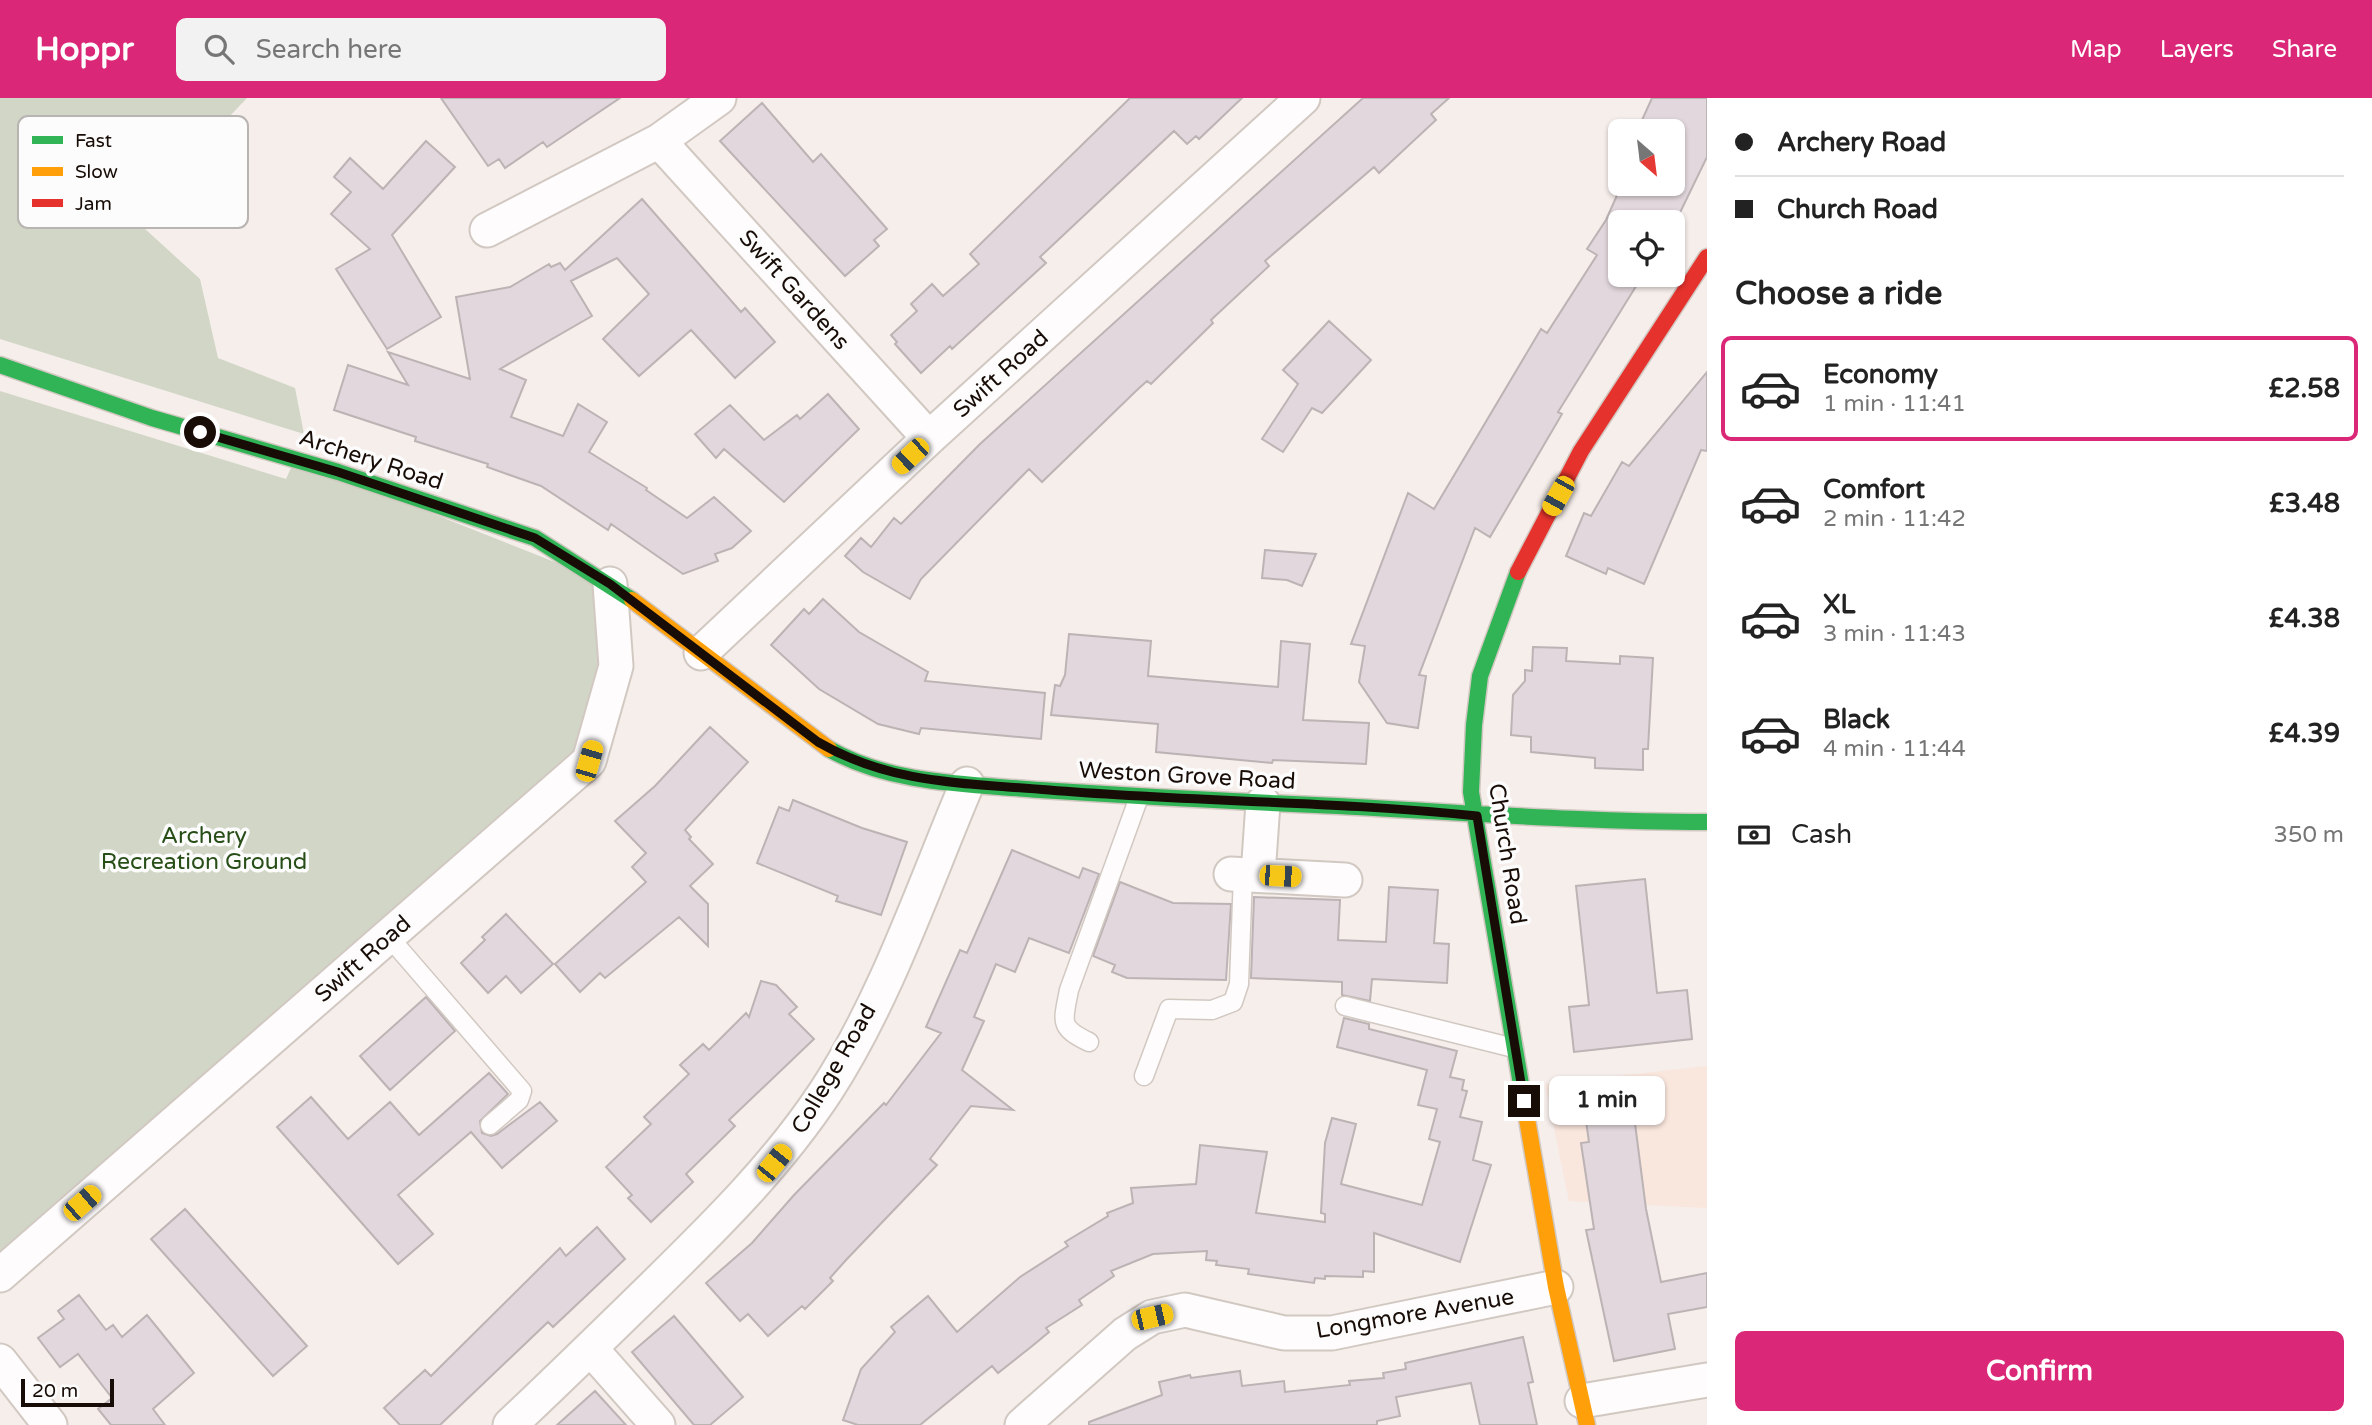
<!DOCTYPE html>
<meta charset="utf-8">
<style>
body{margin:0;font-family:"Varela Round",sans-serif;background:#f2f2f2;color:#222;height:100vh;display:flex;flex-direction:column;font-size:26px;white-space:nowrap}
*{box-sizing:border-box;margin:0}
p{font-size:23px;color:#767676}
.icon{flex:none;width:38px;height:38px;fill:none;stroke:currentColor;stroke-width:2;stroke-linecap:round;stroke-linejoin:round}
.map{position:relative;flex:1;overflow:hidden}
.drawer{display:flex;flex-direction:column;background:#fff;width:665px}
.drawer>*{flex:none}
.top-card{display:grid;align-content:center;height:154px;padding:0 28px;background:#fff}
.needle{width:46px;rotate:152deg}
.controls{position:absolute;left:1608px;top:21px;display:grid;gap:14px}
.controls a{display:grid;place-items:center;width:77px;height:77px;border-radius:10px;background:#fff;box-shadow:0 2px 5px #0004;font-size:35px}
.scale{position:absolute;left:21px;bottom:18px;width:93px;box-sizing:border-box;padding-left:7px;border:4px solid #180c07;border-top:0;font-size:19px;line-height:24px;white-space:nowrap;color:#180c07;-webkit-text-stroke:5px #fcfcfc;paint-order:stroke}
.end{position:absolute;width:32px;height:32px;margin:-16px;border:9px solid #180c07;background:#fff;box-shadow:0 0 0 4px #fff}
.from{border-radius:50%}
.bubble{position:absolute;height:49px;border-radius:10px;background:#fff;box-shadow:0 2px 5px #0004;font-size:23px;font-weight:800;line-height:49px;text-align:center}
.car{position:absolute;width:21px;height:42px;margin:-21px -10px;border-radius:9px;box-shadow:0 0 5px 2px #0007;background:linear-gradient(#f5c518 24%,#345 0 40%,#f5c518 0 76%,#345 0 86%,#f5c518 0)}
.top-card b{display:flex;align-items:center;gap:24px;height:66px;font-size:26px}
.top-card b+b{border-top:2px solid #e0e0e0}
.top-card i{width:18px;height:18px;background:#222}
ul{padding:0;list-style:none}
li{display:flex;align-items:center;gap:21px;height:105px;margin:0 14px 10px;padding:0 14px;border:4px solid transparent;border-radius:10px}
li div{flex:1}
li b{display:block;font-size:26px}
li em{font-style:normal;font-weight:800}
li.current{border-color:#db2777}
li>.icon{width:63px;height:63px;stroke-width:1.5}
h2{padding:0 28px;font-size:32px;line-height:84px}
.pay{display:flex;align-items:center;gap:18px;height:77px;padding:0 28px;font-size:26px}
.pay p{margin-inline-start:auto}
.action{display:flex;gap:14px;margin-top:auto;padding:14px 28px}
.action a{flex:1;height:80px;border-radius:10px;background:#db2777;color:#fff;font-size:28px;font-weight:800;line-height:80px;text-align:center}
header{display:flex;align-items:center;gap:42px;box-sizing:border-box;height:98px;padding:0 35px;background:#db2777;color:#fff}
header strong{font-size:33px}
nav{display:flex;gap:38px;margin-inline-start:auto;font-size:24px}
.search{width:490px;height:63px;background:#f2f2f2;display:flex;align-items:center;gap:18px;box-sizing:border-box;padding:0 24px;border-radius:10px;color:#767676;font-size:26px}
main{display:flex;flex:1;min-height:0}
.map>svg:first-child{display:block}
</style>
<header>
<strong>Hoppr</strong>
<div class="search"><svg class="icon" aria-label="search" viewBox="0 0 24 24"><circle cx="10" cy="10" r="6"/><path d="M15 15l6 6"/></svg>Search here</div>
<nav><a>Map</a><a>Layers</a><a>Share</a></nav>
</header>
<main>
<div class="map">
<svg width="1707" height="1327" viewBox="0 0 1707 1327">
<rect width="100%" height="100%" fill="#f6eeea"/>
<path fill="#f9e6dd" d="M 1707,968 L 1707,1110 L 1569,1103 L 1545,986 Z"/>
<path fill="#d1d6c7" d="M 0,0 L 247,0 L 133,120 L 200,181 L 218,260 L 295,290 L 304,336 L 0,241 Z
M 0,293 L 286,381 L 295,361 L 610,486 L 589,663 L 0,1162 Z"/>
<path fill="#e2d7dc" stroke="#bcb3b5" stroke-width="2" d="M 441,0 L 620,0 L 547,49 L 543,44 L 505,70 L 499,61 L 488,68 Z
M 1130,0 L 1242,0 L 1199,41 L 1196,38 L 1187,46 L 1174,33 L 1040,159 L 1046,165 L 952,251 L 950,248 L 921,275 L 895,246 L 897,244 L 891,237 L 917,213 L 911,206 L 932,186 L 943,198 L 979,166 L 970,156 Z
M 1363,0 L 1449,0 L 1431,16 L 1436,22 L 1379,75 L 1374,69 L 1265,163 L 1269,168 L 1211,222 L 1213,225 L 1151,286 L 1147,283 L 1137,292 L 1042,384 L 1029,371 L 921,481 L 910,501 L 863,474 L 845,458 L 861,440 L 871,449 L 894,420 L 901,426 L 980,346 Z
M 1652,0 L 1707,0 L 1707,59 L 1673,129 L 1673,124 L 1620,124 L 1620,177 L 1643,177 L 1558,314 L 1562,316 L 1490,439 L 1475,430 L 1419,577 L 1426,578 L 1418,630 L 1387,625 L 1359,584 L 1365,548 L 1351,546 L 1408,395 L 1434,411 L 1541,231 L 1547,235 L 1597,157 L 1587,151 L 1606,122 L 1622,86 L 1673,86 L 1673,33 L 1637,33 Z
M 762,5 L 813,64 L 821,56 L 887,131 L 874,142 L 879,148 L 845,178 L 720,43 Z
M 426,43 L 455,69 L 392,137 L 441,219 L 387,251 L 336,171 L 370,151 L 331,116 L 351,94 L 334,79 L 350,60 L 383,91 Z
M 642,101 L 741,214 L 745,210 L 775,244 L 735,280 L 691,232 L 639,278 L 603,241 L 649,196 L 617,160 L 571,183 L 592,218 L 500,271 L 526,282 L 511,319 L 563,338 L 578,306 L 607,324 L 589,354 L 647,390 L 646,392 L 687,420 L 714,399 L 751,433 L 732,450 L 715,456 L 718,463 L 683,476 L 611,426 L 608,432 L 541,388 L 487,369 L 488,366 L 415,343 L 416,339 L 334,312 L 348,267 L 408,287 L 388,254 L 470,281 L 456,199 L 510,189 L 549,166 L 551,169 L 560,165 L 565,172 Z
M 1329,223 L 1371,262 L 1322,315 L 1312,310 L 1283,354 L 1262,341 L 1298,286 L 1283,272 Z
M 1707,274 L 1707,353 L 1701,352 L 1644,486 L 1608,470 L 1606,476 L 1566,458 L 1584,415 L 1591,418 L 1622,364 L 1629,368 Z
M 828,296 L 859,331 L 784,404 L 724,351 L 716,360 L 695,336 L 730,307 L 764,342 L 797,317 L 800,321 Z
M 1265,452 L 1316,456 L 1302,488 L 1287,482 L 1262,480 Z
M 823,501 L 859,534 L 928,574 L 925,583 L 1045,595 L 1041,641 L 921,630 L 919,636 L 878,626 L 819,591 L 771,547 L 804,511 L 809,516 Z
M 1069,536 L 1151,543 L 1148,578 L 1278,589 L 1281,543 L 1310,546 L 1303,622 L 1369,625 L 1366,666 L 1273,662 L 1272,665 L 1156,654 L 1158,626 L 1051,617 L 1055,587 L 1060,588 L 1065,577 Z
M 1533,549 L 1567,550 L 1566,563 L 1620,566 L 1620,558 L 1653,560 L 1648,651 L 1643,651 L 1643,672 L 1595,670 L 1595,660 L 1531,654 L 1531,639 L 1511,637 L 1513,597 L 1525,583 L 1525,572 L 1532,573 Z
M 710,629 L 748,664 L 685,732 L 691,739 L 689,741 L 713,766 L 690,788 L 708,806 L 708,848 L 679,819 L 605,880 L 600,875 L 580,894 L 555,866 L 646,784 L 632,769 L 646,755 L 615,723 L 655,688 Z
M 793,702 L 862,730 L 907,744 L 881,817 L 836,803 L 838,798 L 757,765 L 779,709 L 789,713 Z
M 1012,752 L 1079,780 L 1083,770 L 1099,776 L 1069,855 L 1029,840 L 1015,874 L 996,866 L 974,919 L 984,923 L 962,972 L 1013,1012 L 971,1008 L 930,1061 L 937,1067 L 846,1162 L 830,1180 L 833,1183 L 805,1211 L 802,1208 L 768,1238 L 748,1216 L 740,1223 L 706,1185 L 752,1145 L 794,1097 L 884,1005 L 886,1007 L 941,935 L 926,929 L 960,852 L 967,855 Z
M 1645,781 L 1657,895 L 1687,892 L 1692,941 L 1574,954 L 1569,909 L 1589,907 L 1576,788 Z
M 1120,784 L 1173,805 L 1231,806 L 1226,882 L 1127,880 L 1112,874 L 1115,867 L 1093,858 Z
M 1389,789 L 1438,792 L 1434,845 L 1449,846 L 1447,885 L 1372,881 L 1370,903 L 1342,897 L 1342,884 L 1251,880 L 1254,799 L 1340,802 L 1338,842 L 1386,844 Z
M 506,816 L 553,866 L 521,895 L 506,878 L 488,895 L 461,865 L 485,842 L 482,839 Z
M 761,883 L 776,887 L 797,909 L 789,916 L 814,941 L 729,1022 L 735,1028 L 686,1076 L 693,1084 L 651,1124 L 628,1100 L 632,1097 L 606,1069 L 651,1026 L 644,1019 L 689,976 L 680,967 L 703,946 L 709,952 L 746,915 L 749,919 Z
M 426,899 L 455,933 L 390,992 L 360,958 Z
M 1344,920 L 1369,926 L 1369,931 L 1457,953 L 1450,979 L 1464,982 L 1462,992 L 1467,993 L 1460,1019 L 1482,1024 L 1473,1062 L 1491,1067 L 1460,1164 L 1374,1135 L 1374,1174 L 1363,1173 L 1363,1179 L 1325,1178 L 1325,1181 L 1315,1180 L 1314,1185 L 1248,1176 L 1249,1171 L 1216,1167 L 1217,1163 L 1206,1162 L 1207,1153 L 1153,1156 L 1111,1173 L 1114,1178 L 1079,1202 L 1082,1207 L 1046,1230 L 1049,1234 L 1031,1249 L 998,1275 L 992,1268 L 920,1327 L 858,1327 L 843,1322 L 861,1271 L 895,1234 L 891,1229 L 928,1198 L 957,1234 L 1020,1179 L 1068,1148 L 1065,1144 L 1108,1118 L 1107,1115 L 1133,1105 L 1131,1090 L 1196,1086 L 1200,1047 L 1267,1054 L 1256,1115 L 1325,1124 L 1325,1116 L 1321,1115 L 1325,1045 L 1332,1020 L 1356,1026 L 1341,1086 L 1422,1107 L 1440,1044 L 1429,1041 L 1437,1011 L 1418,1007 L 1427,972 L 1337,949 Z
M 489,975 L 508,996 L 480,1023 L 482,1035 L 491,1038 L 497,1036 L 540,1004 L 557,1023 L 502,1070 L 471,1034 L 398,1097 L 433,1136 L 398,1166 L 277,1029 L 311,999 L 348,1041 L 390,1004 L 419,1037 Z
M 1632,1002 L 1646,1111 L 1661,1184 L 1707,1175 L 1707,1209 L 1668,1216 L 1675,1251 L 1614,1263 L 1586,1132 L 1594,1131 L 1581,1045 L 1589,1044 L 1586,1023 L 1602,1021 L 1600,1006 Z
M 185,1111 L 307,1248 L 273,1278 L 151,1141 Z
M 597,1129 L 625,1161 L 553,1229 L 548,1224 L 440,1327 L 400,1327 L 384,1310 L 425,1272 L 431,1278 L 560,1150 L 566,1158 Z
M 79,1197 L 106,1232 L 113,1227 L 122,1239 L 147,1217 L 194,1275 L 153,1311 L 165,1327 L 111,1327 L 98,1311 L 112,1300 L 78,1256 L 60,1269 L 38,1240 L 64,1221 L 58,1213 Z
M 674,1218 L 743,1299 L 710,1327 L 694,1327 L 632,1254 Z
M 1523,1239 L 1533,1284 L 1528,1285 L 1537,1327 L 1480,1327 L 1471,1285 L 1396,1299 L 1400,1318 L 1377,1323 L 1377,1327 L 1089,1327 L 1089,1324 L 1162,1297 L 1159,1284 L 1190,1277 L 1191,1280 L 1240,1273 L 1242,1288 L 1284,1283 L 1285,1294 L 1350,1287 L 1349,1283 L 1384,1280 L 1383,1275 L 1406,1271 L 1405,1265 Z
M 595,1293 L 626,1327 L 557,1327 Z"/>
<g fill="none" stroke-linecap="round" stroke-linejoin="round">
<defs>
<path id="lane" d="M 389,839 L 522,993 L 519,1002 L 490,1027
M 1345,908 L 1514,950
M 1089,944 C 1058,929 1063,924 1069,892 L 1139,699
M 1144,978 L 1169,911 L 1212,912 L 1233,904 L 1239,886 L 1243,776"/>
<path id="street" d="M 659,43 L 929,340
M 487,132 L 659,43 L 719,0
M 701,555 L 929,340 L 1303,0
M 1231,776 L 1345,782
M 1258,777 L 1263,705
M 0,1177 L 589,663 L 616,568 L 610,486
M 591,1251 L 658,1327
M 0,1263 L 50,1327
M 1582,1303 L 1707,1282
M 510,1327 C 559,1281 607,1234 655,1187 C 717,1126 778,1066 826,993 C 886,901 924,787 967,686
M 1022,1327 L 1125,1236 L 1152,1219 L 1185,1212 L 1284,1235 L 1332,1235 L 1556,1189"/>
<path id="fast" d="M 0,267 L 152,320 L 338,374 L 535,440 L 632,502
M 1518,474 L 1480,578 L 1474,627 L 1471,694 L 1523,998
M 829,651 C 892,687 970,686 1040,692 C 1132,698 1224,703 1315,707 C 1446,713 1576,724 1707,724"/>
<path id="slow" d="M 632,502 L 829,651
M 1523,998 L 1556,1189 L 1587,1327"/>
<path id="jam" d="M 1518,474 L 1581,353 L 1707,159"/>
</defs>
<use href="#lane" stroke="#d2c8c2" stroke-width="21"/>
<use href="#street" stroke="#d2c8c2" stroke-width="37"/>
<use href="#fast" stroke="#d2c8c2" stroke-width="19"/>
<use href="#slow" stroke="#d2c8c2" stroke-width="19"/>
<use href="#jam" stroke="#d2c8c2" stroke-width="19"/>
<use href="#lane" stroke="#fefcfc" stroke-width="18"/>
<use href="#street" stroke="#fefcfc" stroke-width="33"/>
<use href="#fast" stroke="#30b455" stroke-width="16"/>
<use href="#slow" stroke="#ff9f0a" stroke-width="16"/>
<use href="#jam" stroke="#e5322d" stroke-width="16"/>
</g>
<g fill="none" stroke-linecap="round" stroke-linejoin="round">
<path stroke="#180c07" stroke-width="9" d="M 200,334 L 338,374 L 535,440 L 610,486 L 818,644 C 892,687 966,685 1049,692 C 1192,704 1335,703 1477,718 L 1524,1003"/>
</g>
<g text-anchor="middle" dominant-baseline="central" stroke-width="7" stroke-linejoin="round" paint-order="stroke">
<g font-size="23" fill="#180c07" stroke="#fcfcfc">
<text transform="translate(794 192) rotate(48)">Swift Gardens</text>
<text transform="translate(1001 276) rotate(-42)">Swift Road</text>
<text transform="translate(371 362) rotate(18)">Archery Road</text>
<text transform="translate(1187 678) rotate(3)">Weston Grove Road</text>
<text transform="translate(1507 756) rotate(81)">Church Road</text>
<text transform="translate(363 861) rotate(-41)">Swift Road</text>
<text transform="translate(834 971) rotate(-60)">College Road</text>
<text transform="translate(1415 1216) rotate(-10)">Longmore Avenue</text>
</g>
<g font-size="23" fill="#284e17" stroke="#fcfcfc">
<text x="204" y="738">Archery<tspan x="204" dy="26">Recreation Ground</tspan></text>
</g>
</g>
<rect x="18" y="18" width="230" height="112" rx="10" fill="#fcfcfc" stroke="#b8b4b2" stroke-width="2"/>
<rect x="32" y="38" width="31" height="8" fill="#30b455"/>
<rect x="32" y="69" width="31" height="9" fill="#ff9f0a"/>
<rect x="32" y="101" width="31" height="8" fill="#e5322d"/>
<g font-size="19" fill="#180c07">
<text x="75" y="49">Fast</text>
<text x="75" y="80">Slow</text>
<text x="75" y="112">Jam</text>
</g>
</svg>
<div class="controls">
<a><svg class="needle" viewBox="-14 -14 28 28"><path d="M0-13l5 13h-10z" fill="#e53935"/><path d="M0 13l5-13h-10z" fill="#767676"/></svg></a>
<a><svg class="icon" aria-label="locate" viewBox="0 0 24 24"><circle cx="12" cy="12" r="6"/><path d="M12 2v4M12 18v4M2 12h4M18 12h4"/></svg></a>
</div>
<div class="scale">20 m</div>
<i class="end from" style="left:200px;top:334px"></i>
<i class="end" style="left:1524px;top:1003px"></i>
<div class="bubble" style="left:1549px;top:978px;width:116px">1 min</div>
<i class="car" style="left:910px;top:358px;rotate:227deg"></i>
<i class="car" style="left:1558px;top:398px;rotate:209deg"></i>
<i class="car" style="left:589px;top:663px;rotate:16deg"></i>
<i class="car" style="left:1280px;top:778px;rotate:93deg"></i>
<i class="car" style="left:774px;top:1065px;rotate:39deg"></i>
<i class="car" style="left:82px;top:1105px;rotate:49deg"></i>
<i class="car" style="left:1152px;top:1219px;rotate:77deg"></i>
</div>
<section class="drawer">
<div class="top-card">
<b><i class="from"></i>Archery Road</b>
<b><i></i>Church Road</b>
</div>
<h2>Choose a ride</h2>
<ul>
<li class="current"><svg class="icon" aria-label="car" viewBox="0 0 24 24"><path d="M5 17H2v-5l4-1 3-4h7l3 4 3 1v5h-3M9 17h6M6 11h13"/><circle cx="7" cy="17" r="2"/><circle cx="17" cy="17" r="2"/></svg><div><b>Economy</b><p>1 min · 11:41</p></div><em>£2.58</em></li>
<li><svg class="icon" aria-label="car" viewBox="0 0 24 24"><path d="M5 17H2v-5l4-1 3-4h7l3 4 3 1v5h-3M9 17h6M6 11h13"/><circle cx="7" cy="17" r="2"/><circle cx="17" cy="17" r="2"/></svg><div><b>Comfort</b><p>2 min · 11:42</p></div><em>£3.48</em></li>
<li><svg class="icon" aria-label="car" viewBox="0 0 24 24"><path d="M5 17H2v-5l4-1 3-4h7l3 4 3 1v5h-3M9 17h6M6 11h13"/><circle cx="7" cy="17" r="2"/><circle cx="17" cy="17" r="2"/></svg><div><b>XL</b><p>3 min · 11:43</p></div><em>£4.38</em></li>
<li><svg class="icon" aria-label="car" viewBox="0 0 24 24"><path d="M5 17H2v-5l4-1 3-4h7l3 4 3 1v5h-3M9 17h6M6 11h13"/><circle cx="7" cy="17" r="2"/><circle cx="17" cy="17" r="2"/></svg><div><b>Black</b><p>4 min · 11:44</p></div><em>£4.39</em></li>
</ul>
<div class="pay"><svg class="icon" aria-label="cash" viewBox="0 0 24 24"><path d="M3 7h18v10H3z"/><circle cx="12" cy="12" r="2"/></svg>Cash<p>350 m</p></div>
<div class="action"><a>Confirm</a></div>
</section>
</main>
